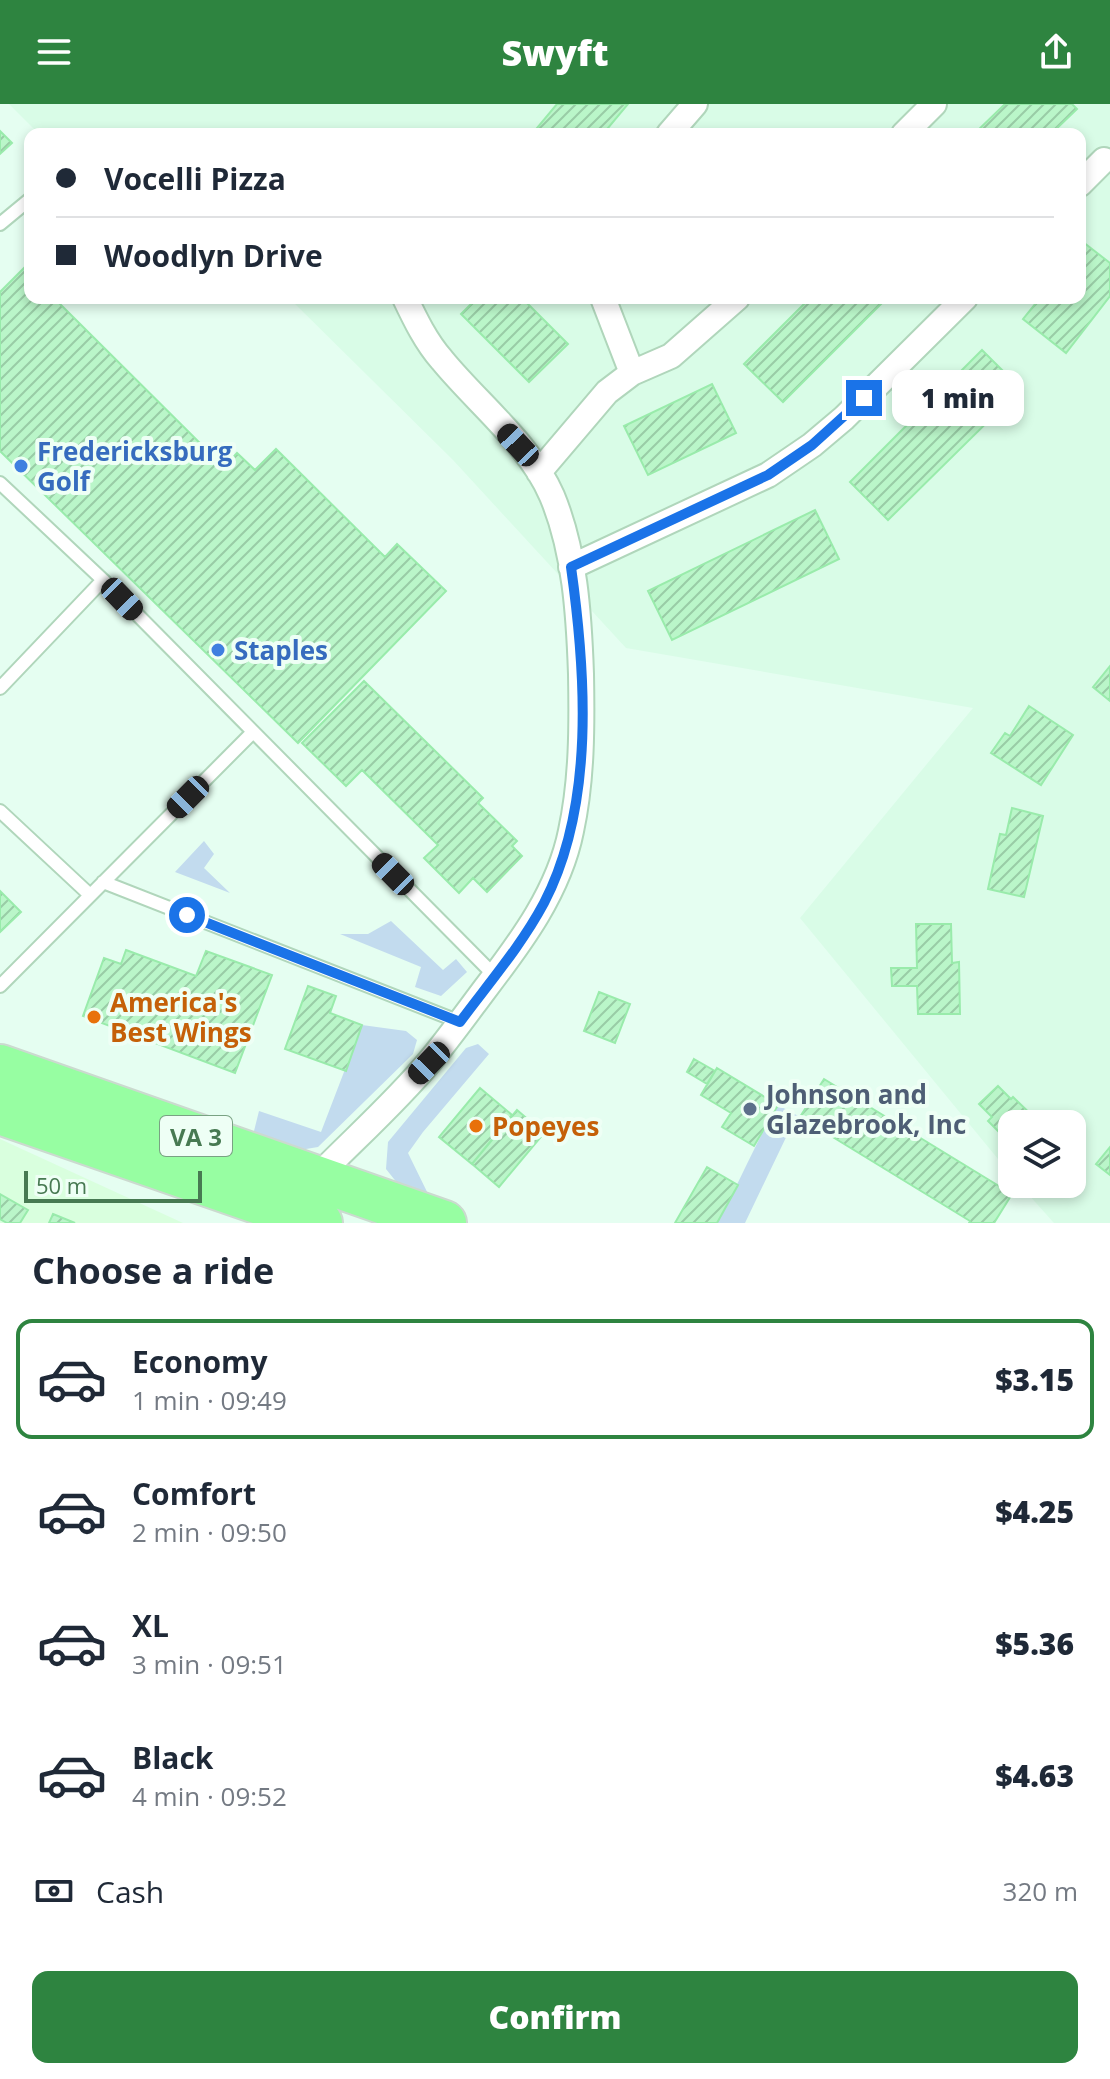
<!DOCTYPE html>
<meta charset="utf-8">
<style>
body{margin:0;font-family:"Open Sans",sans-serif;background:#f2f2f3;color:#1f2937;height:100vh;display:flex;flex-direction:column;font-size:30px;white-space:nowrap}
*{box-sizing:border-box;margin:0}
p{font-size:26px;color:#747a83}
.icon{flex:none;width:44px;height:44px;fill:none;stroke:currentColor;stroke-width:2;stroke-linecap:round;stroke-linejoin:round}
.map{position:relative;height:1119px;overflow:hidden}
.side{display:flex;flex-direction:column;background:#fff;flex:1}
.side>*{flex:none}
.top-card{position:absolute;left:24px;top:24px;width:1062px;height:176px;border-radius:16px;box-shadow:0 4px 12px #0003;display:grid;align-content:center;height:176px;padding:0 32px;background:#fff}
.buttons{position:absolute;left:998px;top:1006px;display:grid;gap:16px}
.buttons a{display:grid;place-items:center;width:88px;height:88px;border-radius:16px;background:#fff;box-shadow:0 4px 12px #0003;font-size:40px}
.scale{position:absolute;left:24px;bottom:20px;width:178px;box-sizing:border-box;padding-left:8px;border:4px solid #477a52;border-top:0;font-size:22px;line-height:28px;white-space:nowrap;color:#477a52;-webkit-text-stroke:6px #eefff5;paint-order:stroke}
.end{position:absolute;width:36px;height:36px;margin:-18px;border:10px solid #1a73e8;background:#fff;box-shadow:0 0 0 4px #fff}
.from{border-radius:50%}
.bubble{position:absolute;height:56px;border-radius:16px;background:#fff;box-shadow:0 4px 12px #0003;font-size:26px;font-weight:800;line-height:56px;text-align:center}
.car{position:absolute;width:24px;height:48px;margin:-24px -12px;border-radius:10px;box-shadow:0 0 6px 2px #0007;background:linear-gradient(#222 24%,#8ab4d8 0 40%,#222 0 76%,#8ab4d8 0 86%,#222 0)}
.top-card b{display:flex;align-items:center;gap:28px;height:76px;font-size:30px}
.top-card b+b{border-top:2px solid #e0e1e3}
.top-card i{width:20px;height:20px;background:#1f2937}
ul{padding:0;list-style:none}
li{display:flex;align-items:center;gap:24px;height:120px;margin:0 16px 12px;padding:0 16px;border:4px solid transparent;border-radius:16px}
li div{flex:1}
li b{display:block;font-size:30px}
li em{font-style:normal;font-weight:800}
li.selected{border-color:#2e8440}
li>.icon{width:72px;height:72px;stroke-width:1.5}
h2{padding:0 32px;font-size:36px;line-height:96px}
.pay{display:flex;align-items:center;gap:20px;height:88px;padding:0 32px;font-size:30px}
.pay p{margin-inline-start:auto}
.button{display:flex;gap:16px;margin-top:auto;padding:16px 32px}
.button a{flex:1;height:92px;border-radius:16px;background:#2e8440;color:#fff;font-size:32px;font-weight:800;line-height:92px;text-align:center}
header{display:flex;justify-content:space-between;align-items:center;height:104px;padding:0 32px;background:#2e8440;color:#fff;font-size:36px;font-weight:800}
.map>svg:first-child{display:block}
</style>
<header><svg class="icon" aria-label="menu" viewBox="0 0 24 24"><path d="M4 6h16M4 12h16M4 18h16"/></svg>Swyft<svg class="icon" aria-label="share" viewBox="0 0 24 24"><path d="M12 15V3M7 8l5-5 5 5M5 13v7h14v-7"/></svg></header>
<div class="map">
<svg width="1110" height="1119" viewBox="0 0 1110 1119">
<defs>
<pattern id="building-hatch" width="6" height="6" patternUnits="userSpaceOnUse" patternTransform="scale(2)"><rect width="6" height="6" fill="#baf6c9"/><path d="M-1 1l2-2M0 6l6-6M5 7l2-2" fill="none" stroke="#99cca6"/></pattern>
</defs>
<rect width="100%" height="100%" fill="#e5fef1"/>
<path fill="#d9fce7" d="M 9,0 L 1110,0 L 1110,1119 L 1054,1119 L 1019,1080 L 1072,1080 L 1072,1020 L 1012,1020 L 1012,1072 L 800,814 L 973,604 L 626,544 L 453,356 L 289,194 L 1080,194 L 1080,30 L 39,30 Z"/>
<path fill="#d9ffde" d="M 0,1035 L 183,1119 L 0,1119 Z"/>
<path fill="#c2dbee" d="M 204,737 L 214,750 L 204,764 L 230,789 L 175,768 Z
M 391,817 L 443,866 L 456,855 L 467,868 L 441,892 L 415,883 L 421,863 L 340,830 L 368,830 Z
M 362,921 L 406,927 L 417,936 L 413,950 L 318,1043 L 300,1046 L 253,1031 L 259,1007 L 321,1028 Z
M 478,940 L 489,950 L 423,1028 L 408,1049 L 432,1098 L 402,1085 L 386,1065 L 388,1038 L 466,944 Z
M 778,1001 L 800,1013 L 791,1023 L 745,1119 L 717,1119 C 739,1080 755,1039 778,1001 Z"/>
<path fill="url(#building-hatch)" stroke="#99ebab" stroke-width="2" d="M 557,0 L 628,0 L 603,30 L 532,30 Z
M 1005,0 L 1072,0 L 1077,5 L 1051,30 L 974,30 Z
M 0,27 L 12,39 L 0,50 Z
M 1083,138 L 1110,159 L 1110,192 L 1066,249 L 1023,215 L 1040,194 L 1080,194 L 1080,142 Z
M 30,158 L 30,194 L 54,194 L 224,363 L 237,349 L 255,366 L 276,345 L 385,453 L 397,440 L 446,487 L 298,639 L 0,347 L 0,188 Z
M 477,194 L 522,194 L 568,240 L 529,278 L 461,210 Z
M 810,194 L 887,194 L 783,298 L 744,260 Z
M 982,246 L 1021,285 L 888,416 L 850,378 Z
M 712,280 L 736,329 L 648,371 L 624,322 Z
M 815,406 L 839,455 L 672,536 L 648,487 Z
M 1110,562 L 1110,597 L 1093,583 Z
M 364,577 L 483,694 L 478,699 L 517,737 L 512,742 L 522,752 L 487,788 L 473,774 L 459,789 L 424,754 L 438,741 L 362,666 L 346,682 L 302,639 Z
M 1029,602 L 1073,631 L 1041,681 L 991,649 L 1005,629 L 1010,632 Z
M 1012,704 L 1043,712 L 1024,793 L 988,785 L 1000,730 L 1006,731 Z
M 0,787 L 21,808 L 0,828 Z
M 0,787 L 21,808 L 0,828 Z
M 916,820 L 951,820 L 952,859 L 959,858 L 960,910 L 918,910 L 917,882 L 892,882 L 891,864 L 917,864 Z
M 126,846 L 196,872 L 206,847 L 272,871 L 235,969 L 83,912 L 104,854 L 121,860 Z
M 308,882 L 336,892 L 330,909 L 362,921 L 346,967 L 285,945 Z
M 599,888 L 630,900 L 615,939 L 584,927 Z
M 694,955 L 715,967 L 707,980 L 687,968 Z
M 717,964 L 778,1001 L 754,1042 L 722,1023 L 731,1009 L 701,991 Z
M 824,975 L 1012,1090 L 994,1119 L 969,1119 L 970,1117 L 800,1013 Z
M 998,982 L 1011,995 L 1013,993 L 1041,1020 L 1012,1020 L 1012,1041 L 988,1017 L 992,1013 L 979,1000 Z
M 480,984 L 512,1011 L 472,1060 L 439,1033 Z
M 517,1006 L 544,1029 L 499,1083 L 472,1060 Z
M 1110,1043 L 1110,1071 L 1096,1060 Z
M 707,1063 L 738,1081 L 717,1119 L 675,1119 Z
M 0,1090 L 28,1106 L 20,1119 L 7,1119 L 0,1115 Z
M 53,1110 L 75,1119 L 49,1119 Z"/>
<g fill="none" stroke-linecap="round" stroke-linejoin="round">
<defs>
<path id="lane" d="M 0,120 L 29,96
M 0,379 L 103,476 L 495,872
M 0,584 L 103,476
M 0,707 L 90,791
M 103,778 L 460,918
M 0,882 L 252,629"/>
<path id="street" d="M 669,30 L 695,0
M 904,30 L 934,0
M 1080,80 L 1104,56
M 603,194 L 632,269
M 539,368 L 607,288 L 632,269 L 671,252 L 737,194
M 571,463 L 768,371 L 812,341 L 844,314 L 965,194
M 309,1076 L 316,1074 C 354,1035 396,998 430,957 C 449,934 467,909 485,885 C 521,838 559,787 571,727 C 582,676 582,622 581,570 C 579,511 575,447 552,392 C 529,339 478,300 442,256 C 426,238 415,215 405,194"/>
<path id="highway" d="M 0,963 L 444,1119
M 0,1008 L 320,1119"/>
</defs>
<use href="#lane" stroke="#b0d6bb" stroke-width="16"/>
<use href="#street" stroke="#b0d6bb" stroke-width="28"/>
<use href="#highway" stroke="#cbdacf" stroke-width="48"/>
<use href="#lane" stroke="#fff" stroke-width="12"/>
<use href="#street" stroke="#fff" stroke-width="24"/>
<use href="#highway" stroke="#97fea2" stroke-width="44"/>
</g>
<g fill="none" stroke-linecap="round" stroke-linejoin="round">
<path stroke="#1a73e8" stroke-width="10" d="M 187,811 L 460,918 C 489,879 521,842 544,799 C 595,701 586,569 571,463 L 768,371 L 812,341 L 864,294"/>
</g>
<g fill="#3f7fe0" stroke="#eefff5" stroke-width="3">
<circle cx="21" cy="362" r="8"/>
<circle cx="218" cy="546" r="8"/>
</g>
<g fill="#e8710a" stroke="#eefff5" stroke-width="3">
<circle cx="94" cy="913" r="8"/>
<circle cx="476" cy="1022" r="8"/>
</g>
<circle fill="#5c6f8a" stroke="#eefff5" stroke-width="3" cx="750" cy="1005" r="8"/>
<g text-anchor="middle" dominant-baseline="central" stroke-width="8" stroke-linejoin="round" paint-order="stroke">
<rect fill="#eefff5" stroke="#79a283" stroke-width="2" x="160" y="1012" width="72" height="40" rx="6"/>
<g font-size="24" font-weight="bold" fill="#477a52">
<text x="196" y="1032">VA 3</text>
</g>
<g font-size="26" font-weight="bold" fill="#366cbe" stroke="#eefff5" text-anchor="start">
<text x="37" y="347">Fredericksburg<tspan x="37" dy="30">Golf</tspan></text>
<text x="234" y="546">Staples</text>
</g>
<g font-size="26" font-weight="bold" fill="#c56008" stroke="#eefff5" text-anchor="start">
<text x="110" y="898">America's<tspan x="110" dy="30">Best Wings</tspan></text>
<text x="492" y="1022">Popeyes</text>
</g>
<g font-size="26" font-weight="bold" fill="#4e5e75" stroke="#eefff5" text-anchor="start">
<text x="766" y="990">Johnson and<tspan x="766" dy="30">Glazebrook, Inc</tspan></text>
</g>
</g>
</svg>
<div class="buttons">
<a><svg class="icon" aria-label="layers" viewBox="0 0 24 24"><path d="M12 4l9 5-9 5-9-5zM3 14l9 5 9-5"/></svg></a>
</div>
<div class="scale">50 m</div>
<i class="end from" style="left:187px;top:811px"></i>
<i class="end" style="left:864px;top:294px"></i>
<div class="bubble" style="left:892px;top:266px;width:132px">1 min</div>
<i class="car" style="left:518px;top:341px;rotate:317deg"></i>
<i class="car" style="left:122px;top:495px;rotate:136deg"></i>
<i class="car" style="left:188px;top:693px;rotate:225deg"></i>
<i class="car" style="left:393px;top:770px;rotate:315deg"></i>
<i class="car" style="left:429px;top:959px;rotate:224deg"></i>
<div class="top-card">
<b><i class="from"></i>Vocelli Pizza</b>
<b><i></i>Woodlyn Drive</b>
</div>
</div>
<section class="side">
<h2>Choose a ride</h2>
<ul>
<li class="selected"><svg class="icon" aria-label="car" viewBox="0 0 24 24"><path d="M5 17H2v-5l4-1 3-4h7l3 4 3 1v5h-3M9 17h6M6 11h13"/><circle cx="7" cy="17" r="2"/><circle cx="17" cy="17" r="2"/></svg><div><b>Economy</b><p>1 min · 09:49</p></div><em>$3.15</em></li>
<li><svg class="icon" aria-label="car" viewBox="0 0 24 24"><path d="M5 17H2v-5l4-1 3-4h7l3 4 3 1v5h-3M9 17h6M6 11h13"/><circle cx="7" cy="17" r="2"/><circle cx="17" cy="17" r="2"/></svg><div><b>Comfort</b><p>2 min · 09:50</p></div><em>$4.25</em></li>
<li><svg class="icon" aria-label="car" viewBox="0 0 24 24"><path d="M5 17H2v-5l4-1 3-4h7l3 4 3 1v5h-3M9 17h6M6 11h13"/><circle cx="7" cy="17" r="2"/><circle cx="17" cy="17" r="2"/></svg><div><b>XL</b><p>3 min · 09:51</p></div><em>$5.36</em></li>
<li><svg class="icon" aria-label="car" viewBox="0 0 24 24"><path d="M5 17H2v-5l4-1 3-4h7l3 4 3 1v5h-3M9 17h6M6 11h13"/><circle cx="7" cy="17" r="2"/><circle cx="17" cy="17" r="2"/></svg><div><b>Black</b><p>4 min · 09:52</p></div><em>$4.63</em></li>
</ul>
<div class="pay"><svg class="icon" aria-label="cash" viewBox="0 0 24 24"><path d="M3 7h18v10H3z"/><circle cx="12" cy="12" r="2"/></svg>Cash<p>320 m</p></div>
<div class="button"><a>Confirm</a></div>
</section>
